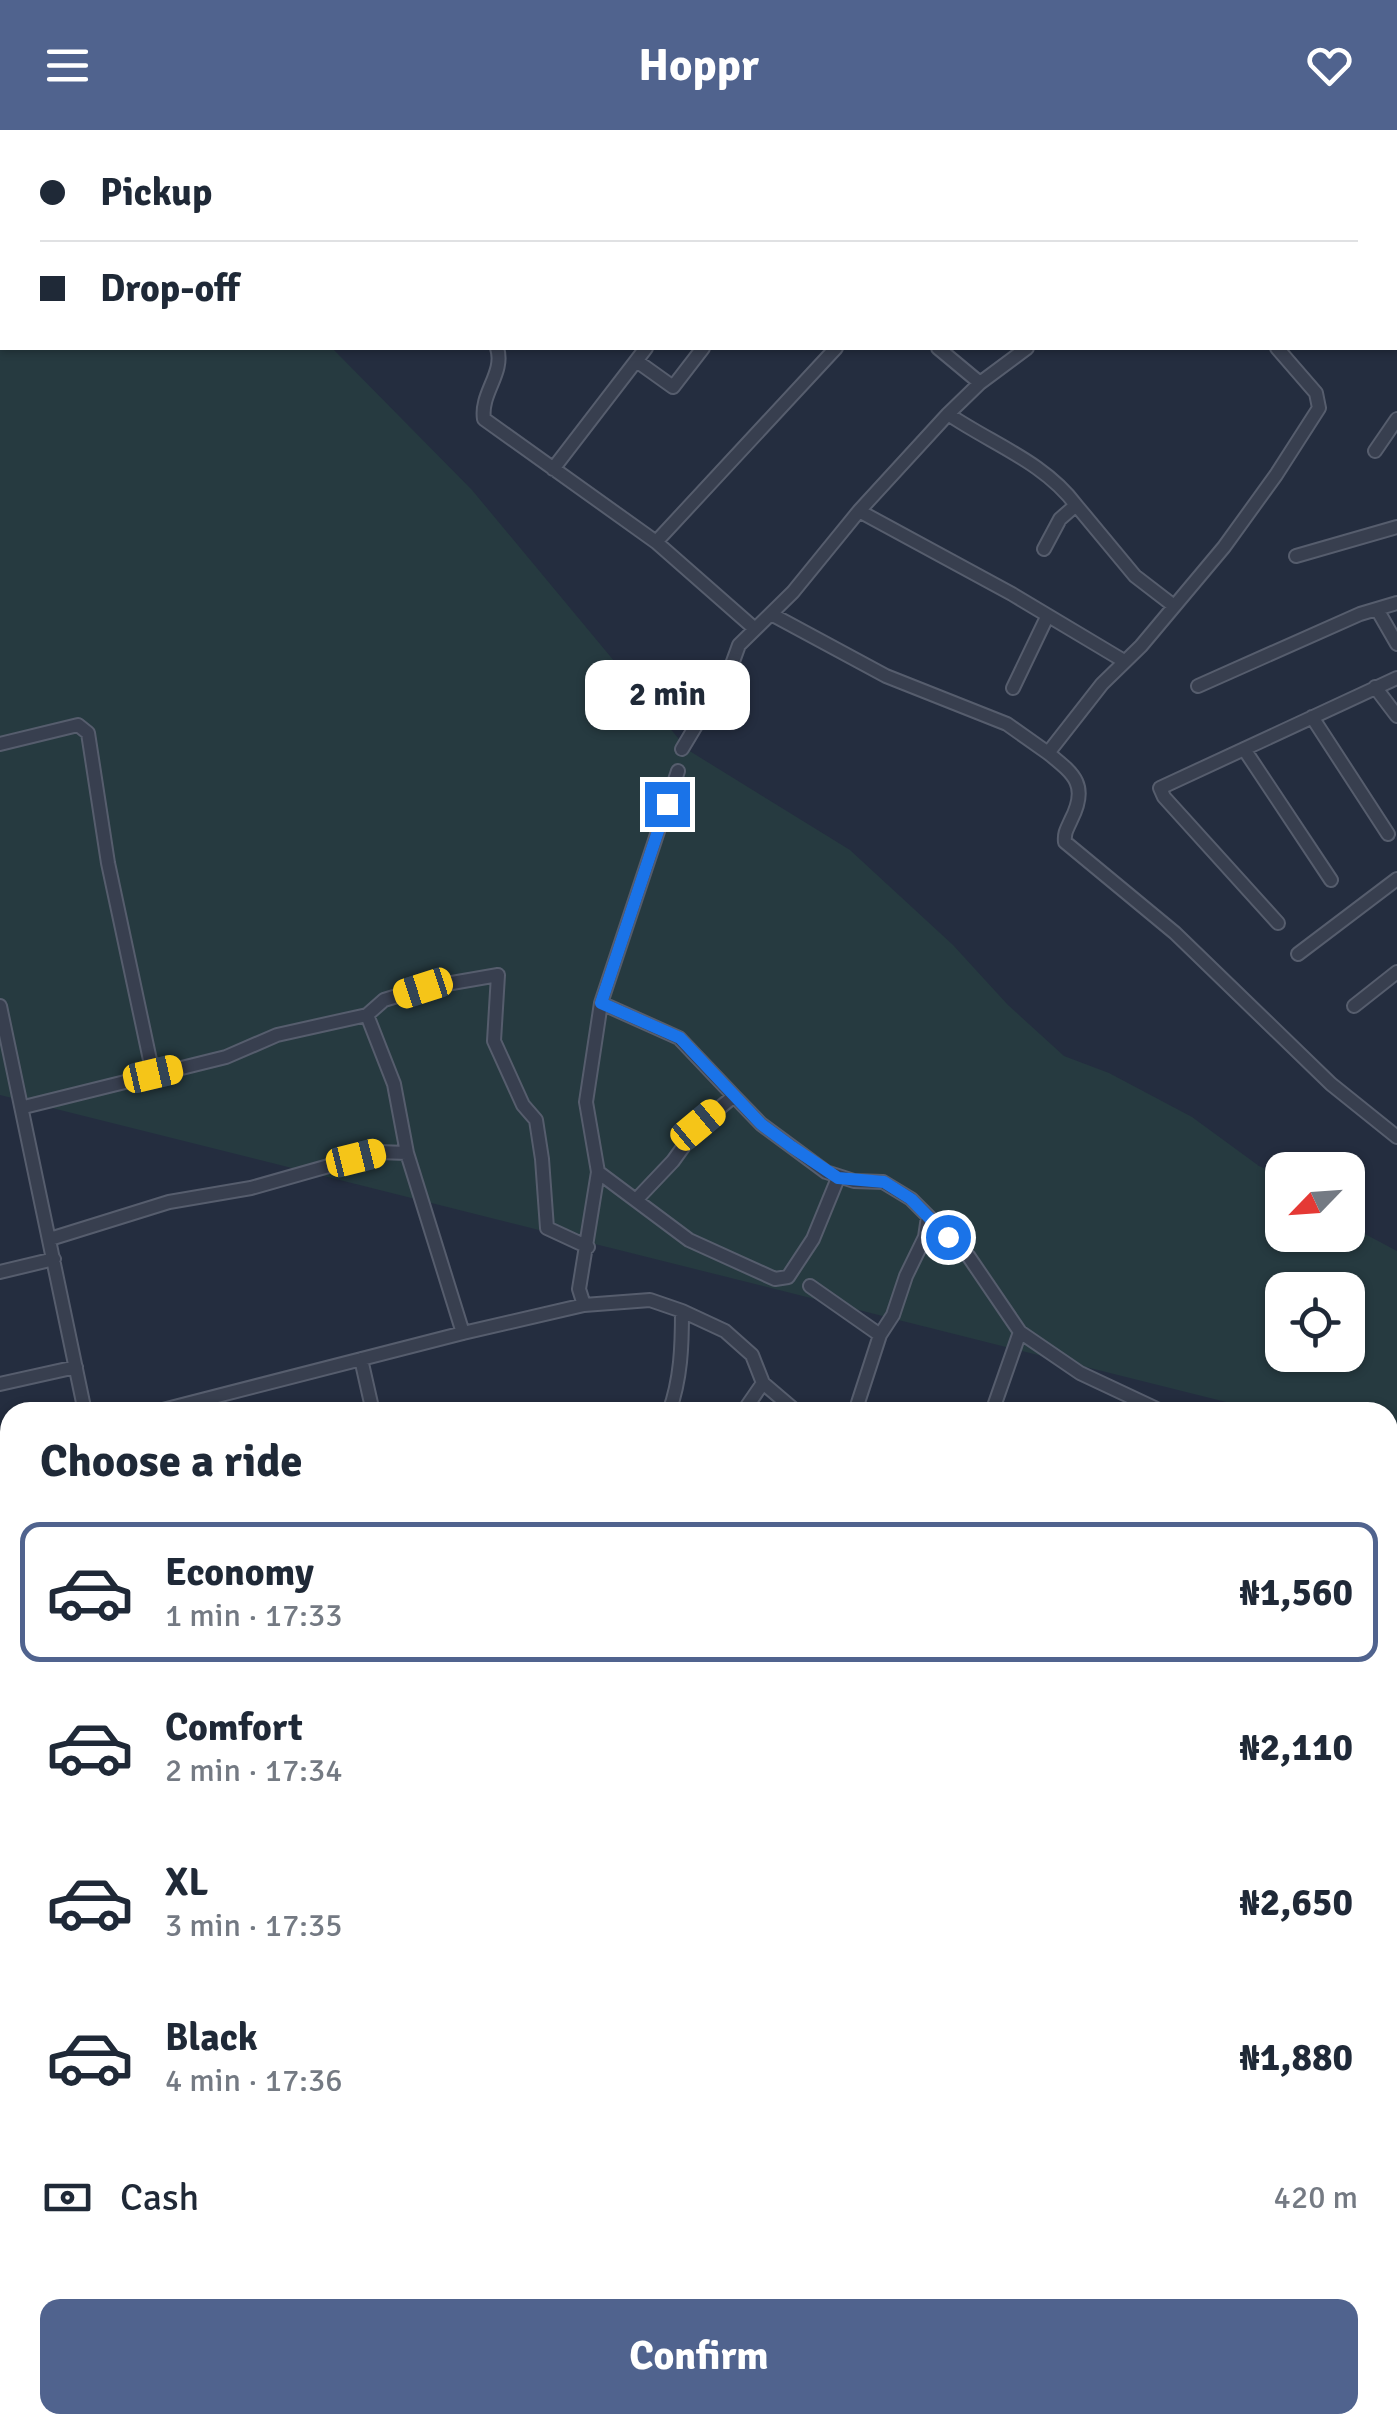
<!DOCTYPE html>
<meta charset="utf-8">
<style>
body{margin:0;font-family:Signika,sans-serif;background:#f6f6f7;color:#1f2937;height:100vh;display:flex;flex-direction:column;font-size:38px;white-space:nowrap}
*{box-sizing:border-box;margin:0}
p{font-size:32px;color:#747a83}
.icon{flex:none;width:55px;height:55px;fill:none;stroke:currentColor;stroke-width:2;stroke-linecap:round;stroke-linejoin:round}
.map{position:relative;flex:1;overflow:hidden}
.side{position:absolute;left:0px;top:1272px;width:1398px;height:1032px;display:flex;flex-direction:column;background:#fff;border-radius:30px 30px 0 0;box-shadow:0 2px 8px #0004}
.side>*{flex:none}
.top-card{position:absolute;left:0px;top:0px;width:1398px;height:220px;box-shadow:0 2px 8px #0004;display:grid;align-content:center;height:220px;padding:0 40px;background:#fff}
.needle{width:65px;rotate:245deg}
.fabs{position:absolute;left:1265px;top:1022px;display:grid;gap:20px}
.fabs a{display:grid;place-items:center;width:100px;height:100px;border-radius:20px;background:#fff;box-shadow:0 2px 8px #0004;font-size:50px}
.end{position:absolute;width:45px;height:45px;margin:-22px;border:12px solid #1a73e8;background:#fff;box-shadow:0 0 0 5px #fff}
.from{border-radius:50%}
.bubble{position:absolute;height:70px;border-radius:20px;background:#fff;box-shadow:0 2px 8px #0004;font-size:32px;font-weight:700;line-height:70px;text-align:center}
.car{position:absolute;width:30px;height:60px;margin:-30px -15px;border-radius:12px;box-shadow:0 0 8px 2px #0007;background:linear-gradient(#f5c518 24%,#345 0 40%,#f5c518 0 76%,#345 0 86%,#f5c518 0)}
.top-card b{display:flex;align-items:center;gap:35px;height:95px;font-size:38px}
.top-card b+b{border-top:2px solid #e0e1e3}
.top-card i{width:25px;height:25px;background:#1f2937}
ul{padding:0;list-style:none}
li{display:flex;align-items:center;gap:30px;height:140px;margin:0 20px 15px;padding:0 20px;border:5px solid transparent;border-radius:20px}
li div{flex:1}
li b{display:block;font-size:38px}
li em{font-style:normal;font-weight:700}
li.selected{border-color:#50638e}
li>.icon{width:90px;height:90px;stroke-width:1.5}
h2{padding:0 40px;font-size:45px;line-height:120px}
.pay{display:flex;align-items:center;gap:25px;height:110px;padding:0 40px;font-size:38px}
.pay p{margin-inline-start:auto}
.cta{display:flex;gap:20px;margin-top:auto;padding:20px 40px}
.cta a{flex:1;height:115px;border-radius:20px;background:#50638e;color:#fff;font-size:40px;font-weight:700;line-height:115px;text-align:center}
header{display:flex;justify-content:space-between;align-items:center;height:130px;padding:0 40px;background:#50638e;color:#fff;font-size:45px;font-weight:700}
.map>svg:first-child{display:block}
</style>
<header><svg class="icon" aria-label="menu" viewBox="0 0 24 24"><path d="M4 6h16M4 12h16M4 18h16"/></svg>Hoppr<svg class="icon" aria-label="heart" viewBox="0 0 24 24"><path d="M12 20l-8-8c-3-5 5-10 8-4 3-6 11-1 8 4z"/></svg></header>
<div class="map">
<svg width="1397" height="2304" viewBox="0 0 1397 2304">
<rect width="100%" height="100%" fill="#242d3f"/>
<path fill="#263a40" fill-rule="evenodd" d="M 0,198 L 2,218 L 332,218 L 472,360 L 688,620 L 850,720 L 953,815 L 1008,875 L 1064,926 L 1109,943 L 1192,987 L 1259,1036 L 1282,1047 L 1282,1105 L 1348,1105 L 1348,1095 L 1397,1121 L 1397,1315 L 1388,1313 L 1388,1282 L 1266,1282 L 0,965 ZM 1282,1160 L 1348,1160 L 1348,1225 L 1282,1225 Z"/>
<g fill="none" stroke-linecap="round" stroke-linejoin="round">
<defs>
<path id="minor" d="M 30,0 L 30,2
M 195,0 L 196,2
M 304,0 L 305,2
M 384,0 L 384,2
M 1191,0 L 1193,2
M 438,2 L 438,0
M 490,2 L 490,0
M 714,2 L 720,0
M 937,2 L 940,1
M 1100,2 L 1106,0
M 1388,2 L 1392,0
M 1395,158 L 1397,161
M 497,218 C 505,243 480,263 484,289 L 656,412 L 836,218
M 938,218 L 980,253
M 638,232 L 673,257 L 703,218
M 948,284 C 992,314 1044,332 1076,375 L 1060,389 L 1044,419
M 1375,321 L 1397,289
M 553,339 L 646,218
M 1076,375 L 1135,446 L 1174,476
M 859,381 L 1012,464 L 1124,531
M 656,412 L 755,499
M 1296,426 L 1397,397
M 1378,481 L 1397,514
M 771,484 L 886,546 L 1007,594 L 1048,623 L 1102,554 L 1141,516 L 1224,417 L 1276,345 L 1319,278 L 1316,263 L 1277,218
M 1198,556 L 1360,484 L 1397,473
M 1375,557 L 1397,586
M 1013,558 L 1047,487
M 1312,587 L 1388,704
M 0,614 L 78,595 L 88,603 L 108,733 L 153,944
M 682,619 L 731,537 L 739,515 L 793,462 L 859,381 L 948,284 L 980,253 L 1027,218
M 1244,619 L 1331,750
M 1048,623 C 1074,644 1089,655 1071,690 C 1067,699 1064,703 1065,712 L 1175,803 L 1331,954 L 1397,1007
M 1278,793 L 1164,667 L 1160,658 L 1397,548
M 1298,824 L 1397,749
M 601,873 L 679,908 L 734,966
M 0,876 L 85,1282
M 1354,876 L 1397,842
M 367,885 L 394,954 L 407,1023 L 463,1203
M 24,977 L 226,927 L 277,905 L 367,885 L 384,870 L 423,858 L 498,845 L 494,911 L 523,975 L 536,990 L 542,1029 L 547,1098 L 588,1117
M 598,1042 L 689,1110 L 775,1149 L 788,1147 L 813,1109 L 838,1048
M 636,1070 L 673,1031 L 699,995 L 734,966 L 761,994 L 826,1042 L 854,1051 L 883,1052 L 911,1069 L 969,1127 L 1020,1202 L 992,1282
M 50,1109 L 169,1072 L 251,1058 L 378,1022 L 407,1023
M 0,1142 L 54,1129
M 810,1156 L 880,1205
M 682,1181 L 725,1201 L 752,1225 L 763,1253 L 797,1282
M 1020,1202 L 1080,1243 L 1163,1282
M 361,1229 L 373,1282
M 0,1254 L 76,1237
M 155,1282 L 463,1203 L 584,1175
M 669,1282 C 681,1249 682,1216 682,1181 L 650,1170 L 584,1175 L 579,1159 L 598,1042 L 586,972 L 601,873 L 678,641
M 743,1282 L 763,1253
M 855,1282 L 880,1205 L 893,1185 L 906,1146 L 925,1107 L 928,1087
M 0,1318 L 10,1314
M 0,1454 L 10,1442
M 1388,1463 L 1397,1471
M 0,1563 L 10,1572
M 1388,1571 L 1396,1591 L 1388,1612
M 1388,1701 L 1397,1705
M 0,1764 L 10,1772
M 0,1799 L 10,1785
M 1388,1928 L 1397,1932
M 0,1957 L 10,1966
M 1388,2056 L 1397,2059
M 0,2186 L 10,2186
M 1388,2209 L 1397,2212
M 867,2295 L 883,2304
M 1233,2295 L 1254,2304
M 2,2304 L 23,2295
M 260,2304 L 263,2295
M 356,2304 L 361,2295
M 465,2304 L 473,2295
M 620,2304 L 623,2295
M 813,2304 L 818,2295
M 1044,2304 L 1048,2295
M 1198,2304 L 1203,2295"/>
</defs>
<use href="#minor" stroke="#565d6d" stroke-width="16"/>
<use href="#minor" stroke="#383f4f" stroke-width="12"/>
</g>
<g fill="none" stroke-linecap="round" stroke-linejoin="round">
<path stroke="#1a73e8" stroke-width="12" d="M 667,674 L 601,873 L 680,908 L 761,994 L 792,1017 L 838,1048 L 884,1052 L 911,1069 L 948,1107"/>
</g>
</svg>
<div class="fabs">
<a><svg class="needle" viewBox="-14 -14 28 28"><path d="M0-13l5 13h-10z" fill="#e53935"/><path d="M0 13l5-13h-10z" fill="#747a83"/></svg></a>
<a><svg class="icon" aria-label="locate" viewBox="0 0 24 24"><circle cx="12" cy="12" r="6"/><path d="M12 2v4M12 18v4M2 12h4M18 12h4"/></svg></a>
</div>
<i class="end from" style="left:948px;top:1107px"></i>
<i class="end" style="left:667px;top:674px"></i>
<div class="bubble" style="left:585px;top:530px;width:165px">2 min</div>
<i class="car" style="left:423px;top:858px;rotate:252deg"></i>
<i class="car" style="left:153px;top:944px;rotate:77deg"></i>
<i class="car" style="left:698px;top:995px;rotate:50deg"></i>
<i class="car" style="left:356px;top:1028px;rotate:76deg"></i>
<div class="top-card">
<b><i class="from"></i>Pickup</b>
<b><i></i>Drop-off</b>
</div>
<section class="side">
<h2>Choose a ride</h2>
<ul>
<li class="selected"><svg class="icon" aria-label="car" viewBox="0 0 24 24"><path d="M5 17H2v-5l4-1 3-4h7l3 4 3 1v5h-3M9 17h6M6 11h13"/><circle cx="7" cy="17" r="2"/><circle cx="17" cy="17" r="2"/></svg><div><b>Economy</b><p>1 min · 17:33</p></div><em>₦1,560</em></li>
<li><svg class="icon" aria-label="car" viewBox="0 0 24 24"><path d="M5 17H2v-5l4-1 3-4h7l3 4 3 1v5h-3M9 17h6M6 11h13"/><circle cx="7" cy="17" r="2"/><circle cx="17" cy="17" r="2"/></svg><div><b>Comfort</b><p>2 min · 17:34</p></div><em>₦2,110</em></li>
<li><svg class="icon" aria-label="car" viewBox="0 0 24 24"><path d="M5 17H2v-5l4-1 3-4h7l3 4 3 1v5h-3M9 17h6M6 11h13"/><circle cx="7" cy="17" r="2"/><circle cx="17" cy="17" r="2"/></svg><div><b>XL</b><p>3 min · 17:35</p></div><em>₦2,650</em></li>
<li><svg class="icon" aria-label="car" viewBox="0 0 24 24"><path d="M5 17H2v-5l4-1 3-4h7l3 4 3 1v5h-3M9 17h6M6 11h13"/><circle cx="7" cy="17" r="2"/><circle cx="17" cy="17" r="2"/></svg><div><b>Black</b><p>4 min · 17:36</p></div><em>₦1,880</em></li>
</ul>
<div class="pay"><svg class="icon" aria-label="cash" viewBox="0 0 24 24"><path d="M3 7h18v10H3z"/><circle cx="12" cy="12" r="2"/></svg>Cash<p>420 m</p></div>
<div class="cta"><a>Confirm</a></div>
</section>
</div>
